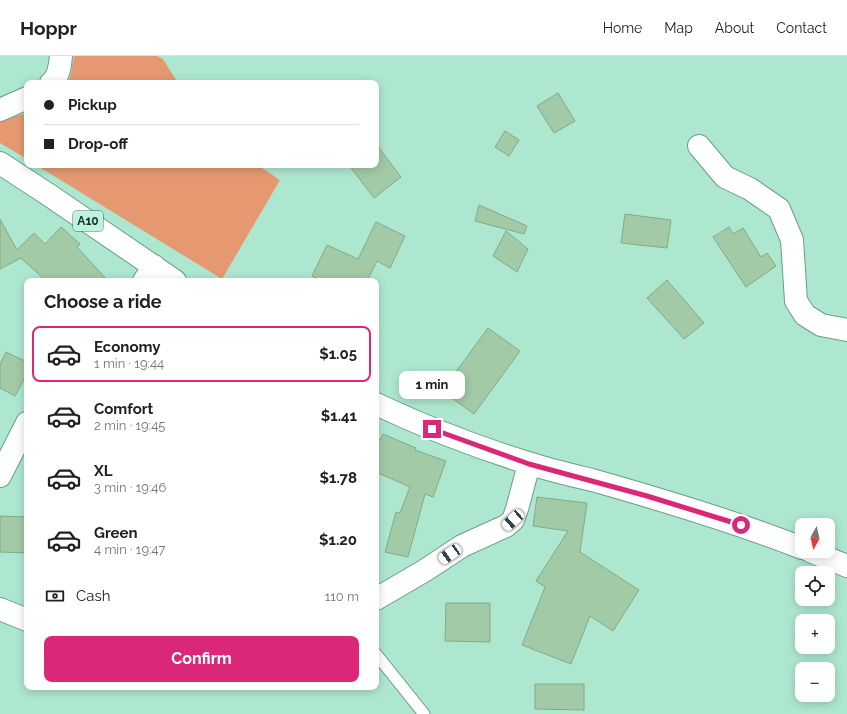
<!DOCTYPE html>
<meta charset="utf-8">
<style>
body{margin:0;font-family:Raleway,sans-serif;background:#f2f2f2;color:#202124;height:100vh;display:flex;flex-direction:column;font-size:15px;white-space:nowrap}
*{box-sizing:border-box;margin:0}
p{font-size:13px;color:#757577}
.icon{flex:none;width:22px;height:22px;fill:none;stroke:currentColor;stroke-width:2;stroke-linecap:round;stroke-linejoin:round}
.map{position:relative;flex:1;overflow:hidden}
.sheet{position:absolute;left:24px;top:222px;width:355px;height:412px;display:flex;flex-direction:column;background:#fff;border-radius:8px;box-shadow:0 2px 10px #0003}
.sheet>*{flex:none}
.hud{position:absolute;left:24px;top:24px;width:355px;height:88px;border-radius:8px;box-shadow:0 2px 10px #0003;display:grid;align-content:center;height:88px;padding:0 20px;background:#fff}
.needle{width:26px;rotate:188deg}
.fabs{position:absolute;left:795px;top:462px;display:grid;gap:8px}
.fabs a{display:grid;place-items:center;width:40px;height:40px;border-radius:8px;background:#fff;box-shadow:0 2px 10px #0003;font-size:20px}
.end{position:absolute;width:18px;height:18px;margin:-9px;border:5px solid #db2777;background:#fff;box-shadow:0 0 0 2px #fff}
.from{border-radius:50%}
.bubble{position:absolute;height:28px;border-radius:8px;background:#fff;box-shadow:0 2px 10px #0003;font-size:13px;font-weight:700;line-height:28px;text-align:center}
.car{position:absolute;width:12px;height:24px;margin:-12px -6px;border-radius:5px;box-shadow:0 0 3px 1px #0007;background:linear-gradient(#fff 24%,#345 0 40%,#fff 0 76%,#345 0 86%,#fff 0)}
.hud b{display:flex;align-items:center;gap:14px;height:38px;font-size:15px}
.hud b+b{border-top:1px solid #e0e0e0}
.hud i{width:10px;height:10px;background:#202124}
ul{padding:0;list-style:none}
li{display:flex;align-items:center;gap:12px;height:56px;margin:0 8px 6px;padding:0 12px;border:2px solid transparent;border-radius:8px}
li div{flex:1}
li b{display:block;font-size:15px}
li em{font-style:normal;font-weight:700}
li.selected{border-color:#db2777}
li>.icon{width:36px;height:36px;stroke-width:1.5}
h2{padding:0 20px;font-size:18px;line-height:48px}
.pay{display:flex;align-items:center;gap:10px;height:44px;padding:0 20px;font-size:15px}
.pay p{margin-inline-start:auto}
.cta{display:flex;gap:8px;margin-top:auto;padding:8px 20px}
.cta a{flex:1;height:46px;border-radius:8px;background:#db2777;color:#fff;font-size:16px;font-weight:700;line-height:46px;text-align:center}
header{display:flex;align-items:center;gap:24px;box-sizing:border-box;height:56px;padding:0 20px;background:#fff;border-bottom:1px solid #e0e0e0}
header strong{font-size:19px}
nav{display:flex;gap:22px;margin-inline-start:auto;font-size:14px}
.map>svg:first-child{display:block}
</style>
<header>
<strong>Hoppr</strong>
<nav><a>Home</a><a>Map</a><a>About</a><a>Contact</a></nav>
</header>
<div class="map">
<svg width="847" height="658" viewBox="0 0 847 658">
<rect width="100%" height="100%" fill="#aee7d0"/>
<path fill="#e69971" d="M 74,0 L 157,0 L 163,3 L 178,27 L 67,27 L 70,22 Z
M 27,57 L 27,103 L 0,87 L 0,66 L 16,60 Z
M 36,109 L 257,109 L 280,124 L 222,223 Z"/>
<path fill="#a2caa6" stroke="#82aa87" d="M 558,37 L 575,65 L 554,77 L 537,50 Z
M 505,75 L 519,84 L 509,100 L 495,91 Z
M 376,88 L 401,121 L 374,142 L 349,109 L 376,109 Z
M 479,149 L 527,170 L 524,178 L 475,165 Z
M 625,158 L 671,164 L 667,192 L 621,187 Z
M 0,163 L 17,194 L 34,177 L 45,188 L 61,171 L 80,188 L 77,191 L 108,225 L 46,225 L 21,202 L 0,213 Z
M 376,166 L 405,180 L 390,212 L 377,205 L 367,225 L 322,225 L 312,220 L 327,189 L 358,203 Z
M 729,171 L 733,178 L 743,172 L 761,201 L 767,197 L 776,210 L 746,231 L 713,181 Z
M 506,175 L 528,193 L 517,216 L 493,200 Z
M 667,224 L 704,267 L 684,283 L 647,242 Z
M 488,272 L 520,295 L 474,358 L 442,335 Z
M 6,296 L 27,306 L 27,318 L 15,340 L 0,332 L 0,308 Z
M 383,378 L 416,392 L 415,394 L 446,405 L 433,441 L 425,438 L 408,501 L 385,496 L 396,456 L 400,457 L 410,431 L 376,416 L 376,382 L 380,384 Z
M 537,441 L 587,447 L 580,496 L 639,534 L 613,575 L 590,560 L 571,608 L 522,589 L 545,531 L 536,525 L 568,475 L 533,470 Z
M 0,460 L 27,461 L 27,497 L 0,496 Z
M 446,547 L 490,547 L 490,586 L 445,585 Z
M 535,628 L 584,628 L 584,654 L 535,653 Z"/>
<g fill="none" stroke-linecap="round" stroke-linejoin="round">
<defs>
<path id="lane" d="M 376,598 L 424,658"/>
<path id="street" d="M 51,27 C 59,21 60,10 61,0
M 0,54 L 27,42
M 699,90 L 725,121 L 750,133 L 779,153 L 792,184 L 796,245 L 805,259 L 821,269 L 847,274
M 144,225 L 154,210
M 0,420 L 27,367
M 376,543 L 424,515 L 462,490 L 506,470 L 513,464 L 517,453 L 529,408
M 0,553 L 27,564"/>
<path id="highway" d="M 0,107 L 49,139 L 175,225
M 376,348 C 425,371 476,391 528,407 C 549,414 571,419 592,424 C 663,444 733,465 802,492
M 810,495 L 847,510"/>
</defs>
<use href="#lane" stroke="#689e89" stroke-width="13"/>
<use href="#street" stroke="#689e89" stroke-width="24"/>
<use href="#highway" stroke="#689e89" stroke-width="24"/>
<use href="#lane" stroke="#fff" stroke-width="11"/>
<use href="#street" stroke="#fff" stroke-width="22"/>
<use href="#highway" stroke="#fff" stroke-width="22"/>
</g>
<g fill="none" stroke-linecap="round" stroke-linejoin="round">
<path stroke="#db2777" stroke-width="5" d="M 432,373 L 529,408 L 647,440 L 741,469"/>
</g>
<g text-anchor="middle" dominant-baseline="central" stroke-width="3" stroke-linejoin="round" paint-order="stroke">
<rect fill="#bbf4dd" stroke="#48695d" stroke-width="1" x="73" y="155" width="30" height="20" rx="3"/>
<g font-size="12" font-weight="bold" fill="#172e26">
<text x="88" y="165">A10</text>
</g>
</g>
</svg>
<div class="fabs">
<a><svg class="needle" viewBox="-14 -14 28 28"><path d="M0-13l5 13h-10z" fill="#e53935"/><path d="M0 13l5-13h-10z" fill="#757577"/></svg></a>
<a><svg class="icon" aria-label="locate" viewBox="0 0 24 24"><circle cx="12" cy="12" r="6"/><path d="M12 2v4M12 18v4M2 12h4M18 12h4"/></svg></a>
<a>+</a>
<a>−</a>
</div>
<i class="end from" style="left:741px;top:469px"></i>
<i class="end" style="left:432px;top:373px"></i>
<div class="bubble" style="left:399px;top:315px;width:66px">1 min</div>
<i class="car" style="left:513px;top:464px;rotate:228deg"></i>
<i class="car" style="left:450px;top:498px;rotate:236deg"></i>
<div class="hud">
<b><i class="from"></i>Pickup</b>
<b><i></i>Drop-off</b>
</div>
<section class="sheet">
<h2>Choose a ride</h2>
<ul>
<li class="selected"><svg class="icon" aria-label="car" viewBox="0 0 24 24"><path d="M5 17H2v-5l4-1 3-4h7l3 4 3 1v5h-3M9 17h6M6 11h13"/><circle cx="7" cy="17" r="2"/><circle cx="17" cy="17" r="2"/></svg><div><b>Economy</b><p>1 min · 19:44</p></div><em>$1.05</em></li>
<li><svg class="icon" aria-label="car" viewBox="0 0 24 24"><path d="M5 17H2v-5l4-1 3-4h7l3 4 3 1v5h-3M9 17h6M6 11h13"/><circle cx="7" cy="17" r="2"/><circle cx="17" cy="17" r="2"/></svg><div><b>Comfort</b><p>2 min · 19:45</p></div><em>$1.41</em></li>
<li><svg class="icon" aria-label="car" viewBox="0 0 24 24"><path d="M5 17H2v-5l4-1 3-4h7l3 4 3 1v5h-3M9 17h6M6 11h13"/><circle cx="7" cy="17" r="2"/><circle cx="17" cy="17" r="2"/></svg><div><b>XL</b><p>3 min · 19:46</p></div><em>$1.78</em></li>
<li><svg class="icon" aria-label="car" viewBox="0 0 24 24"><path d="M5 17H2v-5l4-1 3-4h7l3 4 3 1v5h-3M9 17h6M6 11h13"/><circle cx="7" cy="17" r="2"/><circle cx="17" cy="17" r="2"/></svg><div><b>Green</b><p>4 min · 19:47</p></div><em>$1.20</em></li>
</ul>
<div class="pay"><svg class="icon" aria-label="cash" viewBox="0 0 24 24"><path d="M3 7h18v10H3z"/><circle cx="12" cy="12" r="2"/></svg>Cash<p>110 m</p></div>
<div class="cta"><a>Confirm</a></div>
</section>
</div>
